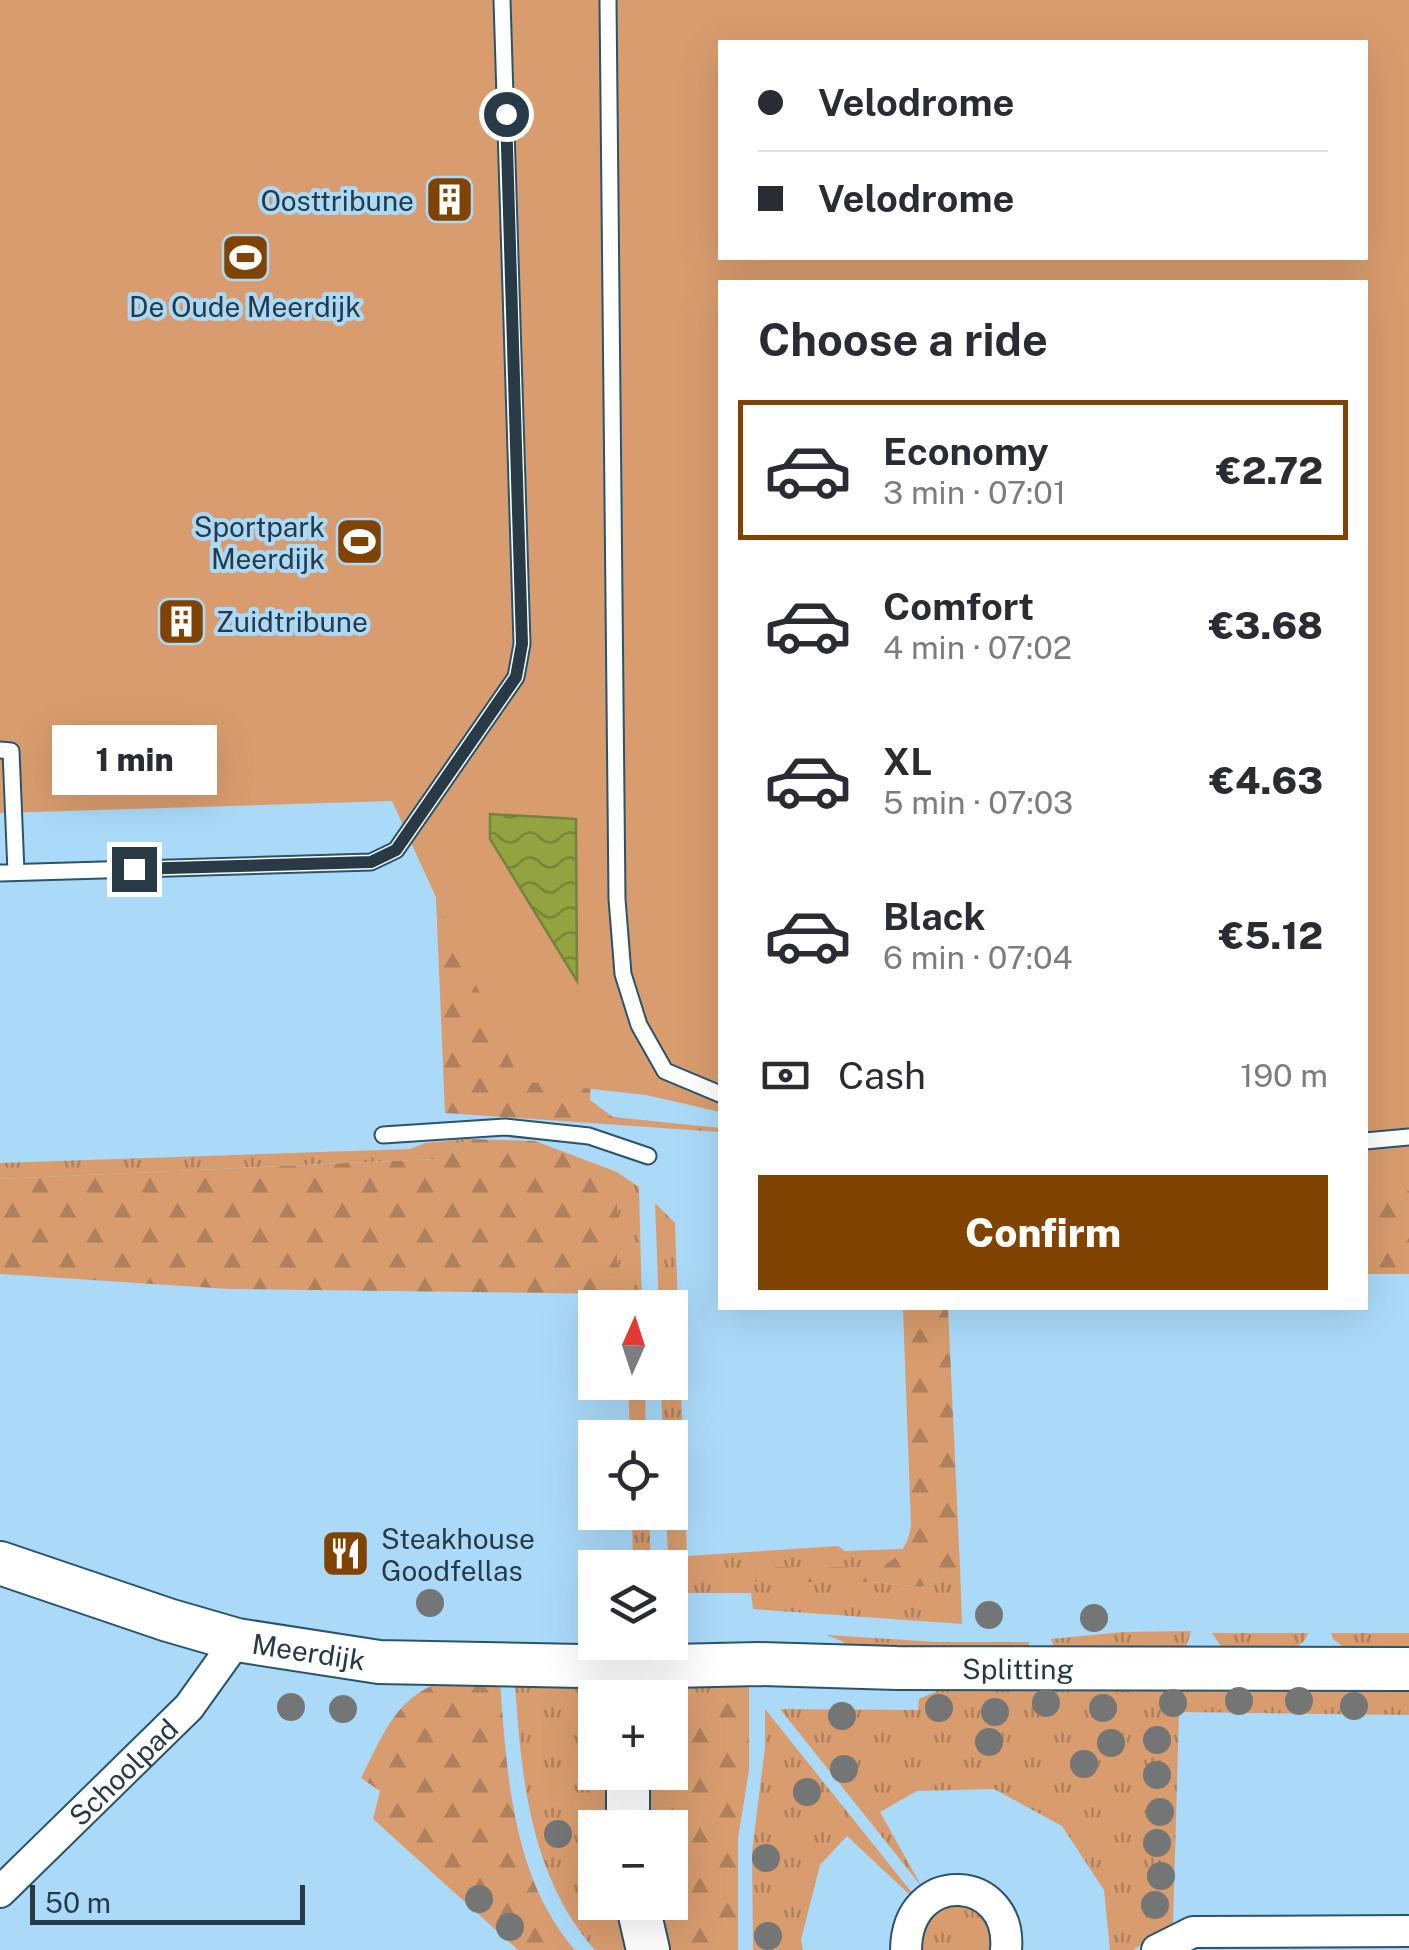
<!DOCTYPE html>
<meta charset="utf-8">
<style>
body{margin:0;font-family:"Public Sans",sans-serif;background:#f7f7f7;color:#2b2b33;height:100vh;display:flex;flex-direction:column;font-size:38px;white-space:nowrap}
*{box-sizing:border-box;margin:0}
p{font-size:32px;color:#7c7c81}
.icon{flex:none;width:55px;height:55px;fill:none;stroke:currentColor;stroke-width:2;stroke-linecap:round;stroke-linejoin:round}
.map{position:relative;flex:1;overflow:hidden}
.side{position:absolute;left:718px;top:280px;width:650px;height:1030px;display:flex;flex-direction:column;background:#fff;border-radius:0px;box-shadow:0 10px 40px #0002}
.side>*{flex:none}
.banner{position:absolute;left:718px;top:40px;width:650px;height:220px;border-radius:0px;box-shadow:0 10px 40px #0002;display:grid;align-content:center;height:220px;padding:0 40px;background:#fff}
.needle{width:65px;rotate:3deg}
.fabs{position:absolute;left:578px;top:1290px;display:grid;gap:20px}
.fabs a{display:grid;place-items:center;width:110px;height:110px;border-radius:0px;background:#fff;box-shadow:0 10px 40px #0002;font-size:50px}
.scale{position:absolute;left:30px;bottom:25px;width:275px;box-sizing:border-box;padding-left:10px;border:5px solid #273a46;border-top:0;font-size:28px;line-height:35px;white-space:nowrap;color:#273a46;-webkit-text-stroke:8px #abdaf9;paint-order:stroke}
.end{position:absolute;width:45px;height:45px;margin:-22px;border:12px solid #273a46;background:#fff;box-shadow:0 0 0 5px #fff}
.from{border-radius:50%}
.bubble{position:absolute;height:70px;border-radius:0px;background:#fff;box-shadow:0 10px 40px #0002;font-size:32px;font-weight:800;line-height:70px;text-align:center}
.banner b{display:flex;align-items:center;gap:35px;height:95px;font-size:38px}
.banner b+b{border-top:2px solid #e1e1e2}
.banner i{width:25px;height:25px;background:#2b2b33}
ul{padding:0;list-style:none}
li{display:flex;align-items:center;gap:30px;height:140px;margin:0 20px 15px;padding:0 20px;border:5px solid transparent;border-radius:0px}
li div{flex:1}
li b{display:block;font-size:38px}
li em{font-style:normal;font-weight:800}
li.on{border-color:#814301}
li>.icon{width:90px;height:90px;stroke-width:1.5}
h2{padding:0 40px;font-size:45px;line-height:120px}
.pay{display:flex;align-items:center;gap:25px;height:110px;padding:0 40px;font-size:38px}
.pay p{margin-inline-start:auto}
.primary-button{display:flex;gap:20px;margin-top:auto;padding:20px 40px}
.primary-button a{flex:1;height:115px;border-radius:0px;background:#814301;color:#fff;font-size:40px;font-weight:800;line-height:115px;text-align:center}
.map>svg:first-child{display:block}
</style>
<div class="map">
<svg width="1409" height="1950" viewBox="0 0 1409 1950">
<defs>
<pattern id="grass-tufts" width="24" height="20" patternUnits="userSpaceOnUse" patternTransform="scale(2.5)"><rect width="24" height="20" fill="#d89c6e"/><path d="M3 7l-1-3M5 7V3M7 7l1-3M15 17l-1-3M17 17v-4M19 17l1-3" fill="none" stroke="#af805c"/></pattern>
<pattern id="forest-firs" width="22" height="20" patternUnits="userSpaceOnUse" patternTransform="scale(2.5)"><rect width="22" height="20" fill="#d89c6e"/><path d="M5 1l3.5 6h-7zM16 11l3.5 6h-7z" fill="#af805c"/></pattern>
<pattern id="water-waves" width="16" height="10" patternUnits="userSpaceOnUse" patternTransform="scale(2.5)"><rect width="16" height="10" fill="#93a33f"/><path d="M0 5q4-4 8 0t8 0" fill="none" stroke="#788637"/></pattern>
</defs>
<rect width="100%" height="100%" fill="#abdaf9"/>
<path fill="url(#grass-tufts)" d="M 469,1139 L 436,1159 L 0,1179 L 0,1163 L 410,1149 L 425,1143 Z
M 617,1172 L 639,1187 L 642,1307 L 626,1307 L 625,1298 L 617,1294 Z
M 655,1203 L 675,1223 L 687,1556 L 838,1546 L 845,1551 L 904,1549 L 890,1563 L 880,1567 L 760,1567 L 756,1582 L 872,1582 L 921,1587 L 960,1567 L 962,1624 L 753,1609 L 751,1593 L 670,1593 L 666,1513 L 670,1512 L 670,1438 L 663,1437 L 661,1383 L 670,1382 L 670,1308 L 659,1307 Z
M 628,1383 L 645,1383 L 646,1437 L 630,1437 Z
M 632,1513 L 649,1513 L 651,1567 L 633,1567 Z
M 1191,1631 L 1185,1651 L 1056,1652 L 1051,1639 L 1123,1632 Z
M 1212,1633 L 1308,1633 C 1298,1663 1247,1649 1222,1648 Z
M 1331,1633 L 1409,1633 L 1409,1652 L 1350,1652 L 1333,1639 Z
M 827,1635 L 937,1642 L 1030,1642 L 1025,1650 L 843,1646 L 844,1642 Z
M 515,1683 C 543,1684 573,1679 596,1697 L 595,1772 L 611,1773 L 610,1827 L 595,1828 L 595,1902 L 619,1903 L 630,1950 L 595,1950 C 530,1876 521,1777 515,1683 Z
M 698,1683 L 749,1683 L 749,1769 L 738,1837 L 738,1950 L 666,1950 L 655,1903 L 670,1902 L 670,1828 L 646,1827 L 646,1773 L 670,1772 L 670,1698 L 666,1697 L 678,1689 Z
M 953,1684 L 1409,1687 L 1409,1715 L 1179,1712 L 1173,1924 L 1133,1950 L 1110,1950 L 1104,1890 L 1062,1826 L 994,1789 L 917,1791 L 880,1812 L 922,1887 L 780,1709 L 918,1710 L 919,1699 Z
M 765,1709 L 913,1894 L 911,1896 L 847,1836 L 820,1865 L 801,1940 L 803,1950 L 753,1950 L 752,1852 L 765,1747 Z
M 961,1903 L 975,1907 L 994,1929 L 993,1950 L 921,1950 L 920,1933 L 935,1910 Z"/>
<path fill="url(#forest-firs)" d="M 433,828 L 591,1075 L 590,1100 L 613,1117 L 720,1128 L 720,1132 L 445,1113 Z
M 469,1139 L 535,1141 L 617,1172 L 617,1294 L 229,1289 L 0,1274 L 0,1179 L 436,1159 Z
M 1409,1168 L 1409,1274 L 1365,1274 L 1365,1170 Z
M 903,1308 L 948,1308 L 960,1567 L 921,1587 L 872,1582 L 755,1582 L 760,1567 L 880,1567 C 899,1559 908,1545 911,1526 Z
M 439,1683 L 500,1683 C 507,1773 512,1878 575,1950 L 518,1950 L 373,1819 L 380,1791 L 361,1778 C 381,1739 395,1698 439,1683 Z
M 729,1700 L 749,1708 L 749,1769 L 738,1837 L 738,1950 L 686,1950 L 671,1928 L 668,1903 L 689,1745 L 704,1704 Z"/>
<path fill="#d89c6e" fill-rule="evenodd" d="M 0,0 L 1409,0 L 1409,1191 L 1365,1181 L 1365,282 L 720,282 L 720,1112 L 646,1095 L 520,1081 L 392,801 L 0,813 ZM 720,42 L 1365,42 L 1365,258 L 720,258 Z"/>
<path fill="url(#water-waves)" stroke="#738441" stroke-width="2.5" d="M 490,814 L 576,819 L 577,981 L 490,839 Z"/>
<g fill="none" stroke-linecap="round" stroke-linejoin="round">
<defs>
<path id="lane" d="M 608,0 L 617,899 L 623,974 L 639,1025 L 665,1071 L 720,1094
M 0,750 L 11,751 L 16,872
M 0,873 L 371,862 L 396,850 L 516,677 L 522,644 L 502,0
M 383,1135 L 505,1127 L 589,1136 L 648,1156
M 1365,1141 L 1409,1137"/>
<g id="street">
<path id="s1" d="M 0,1892 L 189,1707 L 237,1640"/>
<path d="M 906,1950 C 907,1866 1013,1874 1006,1950"/>
<path d="M 1157,1950 L 1193,1932 L 1409,1931"/>
</g>
<g id="secondary">
<path id="s2" d="M 0,1563 L 168,1620 L 237,1640 L 379,1662 L 629,1667 L 758,1664 L 897,1668 L 1409,1669"/>
<path d="M 628,1828 L 628,1772"/>
<path d="M 637,1902 L 648,1950"/>
</g>
</defs>
<use href="#lane" stroke="#29546e" stroke-width="19"/>
<use href="#street" stroke="#29546e" stroke-width="34"/>
<use href="#secondary" stroke="#29546e" stroke-width="46"/>
<use href="#lane" stroke="#fff" stroke-width="15"/>
<use href="#street" stroke="#fff" stroke-width="30"/>
<use href="#secondary" stroke="#fff" stroke-width="42"/>
</g>
<g fill="#737675">
<circle cx="430" cy="1603" r="14"/>
<circle cx="989" cy="1615" r="14"/>
<circle cx="1094" cy="1618" r="14"/>
<circle cx="1239" cy="1701" r="14"/>
<circle cx="1299" cy="1701" r="14"/>
<circle cx="1046" cy="1703" r="14"/>
<circle cx="1173" cy="1703" r="14"/>
<circle cx="1354" cy="1706" r="14"/>
<circle cx="291" cy="1707" r="14"/>
<circle cx="939" cy="1708" r="14"/>
<circle cx="1103" cy="1708" r="14"/>
<circle cx="343" cy="1709" r="14"/>
<circle cx="995" cy="1712" r="14"/>
<circle cx="842" cy="1716" r="14"/>
<circle cx="1157" cy="1740" r="14"/>
<circle cx="989" cy="1742" r="14"/>
<circle cx="1111" cy="1743" r="14"/>
<circle cx="1084" cy="1764" r="14"/>
<circle cx="844" cy="1769" r="14"/>
<circle cx="1157" cy="1775" r="14"/>
<circle cx="807" cy="1792" r="14"/>
<circle cx="1160" cy="1812" r="14"/>
<circle cx="558" cy="1834" r="14"/>
<circle cx="1157" cy="1843" r="14"/>
<circle cx="766" cy="1858" r="14"/>
<circle cx="1161" cy="1876" r="14"/>
<circle cx="479" cy="1899" r="14"/>
<circle cx="1155" cy="1905" r="14"/>
<circle cx="510" cy="1927" r="14"/>
<circle cx="768" cy="1936" r="14"/>
</g>
<g fill="none" stroke-linecap="round" stroke-linejoin="round">
<path stroke="#273a46" stroke-width="12" d="M 134,869 L 371,862 L 396,850 L 516,677 L 522,644 L 506,114"/>
</g>
<defs>
<symbol id="building-square" viewBox="-11 -11 22 22"><rect x="-9" y="-9" width="18" height="18" rx="4" fill="#814301" stroke="#abdaf9"/><path d="M-4-6H4V6H1V3H-1V6H-4ZM-2.5-4.3h1.7v1.8h-1.7ZM.8-4.3h1.7v1.8H.8ZM-2.5-1h1.7V.8h-1.7ZM.8-1h1.7V.8H.8Z" fill="#fff"/></symbol>
<symbol id="stadium-square" viewBox="-11 -11 22 22"><rect x="-9" y="-9" width="18" height="18" rx="4" fill="#814301" stroke="#abdaf9"/><path d="M0-5a6.5 5 0 1 0 0 10a6.5 5 0 1 0 0-10ZM-3.5-1.8h7v3.6h-7Z" fill="#fff"/></symbol>
<symbol id="restaurant-square" viewBox="-11 -11 22 22"><rect x="-9" y="-9" width="18" height="18" rx="4" fill="#814301" stroke="#abdaf9"/><path d="M-5-6h1v4h1v-4h1v4h1v-4h1v5L-1.5 .5V6h-2V.5L-5-1ZM5-6V6H3V1.5H1.5Q1.5-4 5-6Z" fill="#fff"/></symbol>
</defs>
<g fill-rule="evenodd">
<use href="#building-square" x="422" y="172" width="55" height="55"/>
<use href="#stadium-square" x="218" y="230" width="55" height="55"/>
<use href="#stadium-square" x="332" y="514" width="55" height="55"/>
<use href="#building-square" x="154" y="594" width="55" height="55"/>
<use href="#restaurant-square" x="318" y="1526" width="55" height="55"/>
</g>
<g text-anchor="middle" dominant-baseline="central" stroke-width="8" stroke-linejoin="round" paint-order="stroke">
<g font-size="28" fill="#273a46" stroke="#abdaf9" text-anchor="end">
<text x="414" y="200">Oosttribune</text>
<text x="245" y="306" text-anchor="middle">De Oude Meerdijk</text>
<text x="325" y="526">Sportpark<tspan x="325" dy="32">Meerdijk</tspan></text>
<text x="216" y="621" text-anchor="start">Zuidtribune</text>
<text x="381" y="1538" text-anchor="start">Steakhouse<tspan x="381" dy="32">Goodfellas</tspan></text>
</g>
<g font-size="28" fill="#273a46" stroke="#abdaf9">
<text stroke="none"><textPath href="#s2" startOffset="322">Meerdijk</textPath></text>
<text stroke="none"><textPath href="#s2" startOffset="1032">Splitting</textPath></text>
<text stroke="none"><textPath href="#s1" startOffset="172">Schoolpad</textPath></text>
</g>
</g>
</svg>
<div class="fabs">
<a><svg class="needle" viewBox="-14 -14 28 28"><path d="M0-13l5 13h-10z" fill="#e53935"/><path d="M0 13l5-13h-10z" fill="#7c7c81"/></svg></a>
<a><svg class="icon" aria-label="locate" viewBox="0 0 24 24"><circle cx="12" cy="12" r="6"/><path d="M12 2v4M12 18v4M2 12h4M18 12h4"/></svg></a>
<a><svg class="icon" aria-label="layers" viewBox="0 0 24 24"><path d="M12 4l9 5-9 5-9-5zM3 14l9 5 9-5"/></svg></a>
<a>+</a>
<a>−</a>
</div>
<div class="scale">50 m</div>
<i class="end from" style="left:506px;top:114px"></i>
<i class="end" style="left:134px;top:869px"></i>
<div class="bubble" style="left:52px;top:725px;width:165px">1 min</div>
<div class="banner">
<b><i class="from"></i>Velodrome</b>
<b><i></i>Velodrome</b>
</div>
<section class="side">
<h2>Choose a ride</h2>
<ul>
<li class="on"><svg class="icon" aria-label="car" viewBox="0 0 24 24"><path d="M5 17H2v-5l4-1 3-4h7l3 4 3 1v5h-3M9 17h6M6 11h13"/><circle cx="7" cy="17" r="2"/><circle cx="17" cy="17" r="2"/></svg><div><b>Economy</b><p>3 min · 07:01</p></div><em>€2.72</em></li>
<li><svg class="icon" aria-label="car" viewBox="0 0 24 24"><path d="M5 17H2v-5l4-1 3-4h7l3 4 3 1v5h-3M9 17h6M6 11h13"/><circle cx="7" cy="17" r="2"/><circle cx="17" cy="17" r="2"/></svg><div><b>Comfort</b><p>4 min · 07:02</p></div><em>€3.68</em></li>
<li><svg class="icon" aria-label="car" viewBox="0 0 24 24"><path d="M5 17H2v-5l4-1 3-4h7l3 4 3 1v5h-3M9 17h6M6 11h13"/><circle cx="7" cy="17" r="2"/><circle cx="17" cy="17" r="2"/></svg><div><b>XL</b><p>5 min · 07:03</p></div><em>€4.63</em></li>
<li><svg class="icon" aria-label="car" viewBox="0 0 24 24"><path d="M5 17H2v-5l4-1 3-4h7l3 4 3 1v5h-3M9 17h6M6 11h13"/><circle cx="7" cy="17" r="2"/><circle cx="17" cy="17" r="2"/></svg><div><b>Black</b><p>6 min · 07:04</p></div><em>€5.12</em></li>
</ul>
<div class="pay"><svg class="icon" aria-label="cash" viewBox="0 0 24 24"><path d="M3 7h18v10H3z"/><circle cx="12" cy="12" r="2"/></svg>Cash<p>190 m</p></div>
<div class="primary-button"><a>Confirm</a></div>
</section>
</div>
